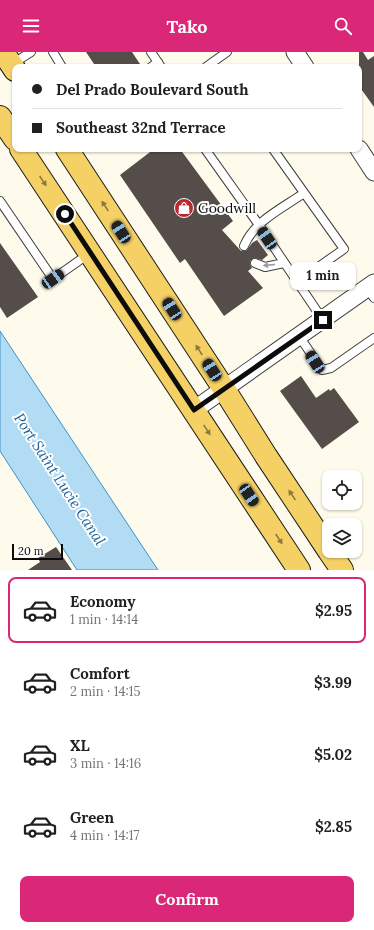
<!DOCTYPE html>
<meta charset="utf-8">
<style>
body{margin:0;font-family:Lora,serif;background:#f6f6f6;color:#202124;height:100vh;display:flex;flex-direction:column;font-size:15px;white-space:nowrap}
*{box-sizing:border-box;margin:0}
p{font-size:13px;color:#757577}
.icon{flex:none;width:22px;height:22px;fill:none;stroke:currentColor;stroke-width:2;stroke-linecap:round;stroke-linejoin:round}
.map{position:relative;height:518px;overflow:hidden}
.details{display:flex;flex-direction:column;background:#fff;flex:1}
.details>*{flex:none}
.top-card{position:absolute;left:12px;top:12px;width:350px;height:88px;border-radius:8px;box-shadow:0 1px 3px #0004;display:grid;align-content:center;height:88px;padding:0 20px;background:#fff}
.tools{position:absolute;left:322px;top:418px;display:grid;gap:8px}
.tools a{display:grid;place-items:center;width:40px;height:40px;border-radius:8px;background:#fff;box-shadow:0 1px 3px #0004;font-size:20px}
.scale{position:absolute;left:12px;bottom:10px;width:51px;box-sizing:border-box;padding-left:4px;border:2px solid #0c0c0c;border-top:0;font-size:11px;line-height:14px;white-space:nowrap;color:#0c0c0c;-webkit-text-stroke:3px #fff;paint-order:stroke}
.end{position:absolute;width:18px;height:18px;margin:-9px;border:5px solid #0c0c0c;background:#fff;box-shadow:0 0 0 2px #fff}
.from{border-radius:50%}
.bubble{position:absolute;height:28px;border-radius:8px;background:#fff;box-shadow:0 1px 3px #0004;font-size:13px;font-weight:700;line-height:28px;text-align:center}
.car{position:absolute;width:12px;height:24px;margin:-12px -6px;border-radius:5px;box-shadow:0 0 3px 1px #0007;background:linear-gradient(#222 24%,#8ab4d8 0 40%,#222 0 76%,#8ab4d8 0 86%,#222 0)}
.top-card b{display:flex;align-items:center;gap:14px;height:38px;font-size:15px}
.top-card b+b{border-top:1px solid #e0e0e0}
.top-card i{width:10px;height:10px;background:#202124}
ul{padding:7px 0 0;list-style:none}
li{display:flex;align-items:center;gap:12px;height:66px;margin:0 8px 6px;padding:0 12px;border:2px solid transparent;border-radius:8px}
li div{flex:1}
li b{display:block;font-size:15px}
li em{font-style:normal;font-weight:700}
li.selected{border-color:#db2777}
li>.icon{width:36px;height:36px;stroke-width:1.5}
.button{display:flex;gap:8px;margin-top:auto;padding:8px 20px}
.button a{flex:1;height:46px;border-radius:8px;background:#db2777;color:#fff;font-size:16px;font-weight:700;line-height:46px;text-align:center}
header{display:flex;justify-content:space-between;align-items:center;height:52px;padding:0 20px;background:#db2777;color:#fff;font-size:18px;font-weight:700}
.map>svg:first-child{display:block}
</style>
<header><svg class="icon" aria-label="menu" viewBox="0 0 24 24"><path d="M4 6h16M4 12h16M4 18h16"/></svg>Tako<svg class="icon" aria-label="search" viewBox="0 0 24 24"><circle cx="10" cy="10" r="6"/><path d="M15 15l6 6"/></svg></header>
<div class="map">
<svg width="374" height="518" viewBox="0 0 374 518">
<rect width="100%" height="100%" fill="#fefbec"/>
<path fill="#b2dcf4" stroke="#3b92c9" d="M 0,279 L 158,518 L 77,518 L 0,399 Z"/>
<path fill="#544d49" d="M 86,0 L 132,0 L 142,15 L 96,15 Z
M 359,0 L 363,0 L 368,8 L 374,4 L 374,55 L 359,34 Z
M 154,97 L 180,97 L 233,169 L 222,178 L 241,199 L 247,198 L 252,191 L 257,188 L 268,203 L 262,208 L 255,206 L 250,209 L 250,212 L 252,216 L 248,219 L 263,236 L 224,264 L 185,207 L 180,211 L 120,123 Z
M 0,191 L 38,245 L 7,266 L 0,255 Z
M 301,324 L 316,346 L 329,337 L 330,339 L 334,336 L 359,370 L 322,397 L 280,339 Z
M 56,495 L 72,518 L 28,518 L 40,510 L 38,506 Z"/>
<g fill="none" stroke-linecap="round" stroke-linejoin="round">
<defs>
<path id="lane" d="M 53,0 L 62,15
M 151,0 L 161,15
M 12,12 L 31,0
M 151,15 L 158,10
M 206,15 L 227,0
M 205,97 L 259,173 L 323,268
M 273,97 L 344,197 L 297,230
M 0,149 L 53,227 L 90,201
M 244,194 C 254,169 283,156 304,141
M 255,211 L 265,215 L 284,211
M 367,236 L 374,246
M 299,284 L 322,318 L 331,316 L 374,286"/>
<path id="street" d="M 295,0 L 305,15
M 359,97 L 374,120
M 194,358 L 374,231"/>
<path id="primary" d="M 3,0 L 15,18
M 0,65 L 15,87
M 21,97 L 299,518
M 67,97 L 224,337 L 266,404 L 329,499
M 329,499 L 342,518"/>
</defs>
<use href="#lane" stroke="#3f3f3f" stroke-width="10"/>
<use href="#street" stroke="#3f3f3f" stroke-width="19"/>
<use href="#primary" stroke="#1d1d1d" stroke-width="24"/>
<use href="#lane" stroke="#fff" stroke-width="8"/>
<use href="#street" stroke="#fff" stroke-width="17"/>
<use href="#primary" stroke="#f5d165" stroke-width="22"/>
</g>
<defs><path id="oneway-solid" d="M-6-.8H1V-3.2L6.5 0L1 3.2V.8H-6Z"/></defs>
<g fill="#8c783d">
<use href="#oneway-solid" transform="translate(43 129) rotate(56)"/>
<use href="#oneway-solid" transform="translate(105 154) rotate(-123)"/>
<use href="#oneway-solid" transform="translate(199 298) rotate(-123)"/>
<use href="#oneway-solid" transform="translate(207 378) rotate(57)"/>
<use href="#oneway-solid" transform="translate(292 443) rotate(-124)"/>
<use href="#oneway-solid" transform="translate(279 487) rotate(57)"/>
</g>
<use fill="#9e9e9e" href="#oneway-solid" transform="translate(269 213) rotate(175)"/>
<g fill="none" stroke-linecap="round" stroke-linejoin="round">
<path stroke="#0c0c0c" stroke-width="5" d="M 65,162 L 194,358 L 323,268"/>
</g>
<defs>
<symbol id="shop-disc" viewBox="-11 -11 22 22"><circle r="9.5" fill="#b82830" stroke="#fff"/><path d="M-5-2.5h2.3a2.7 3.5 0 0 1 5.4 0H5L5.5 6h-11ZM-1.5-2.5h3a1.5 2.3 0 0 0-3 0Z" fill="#fff"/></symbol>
</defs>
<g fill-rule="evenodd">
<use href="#shop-disc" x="173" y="145" width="22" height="22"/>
</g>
<g text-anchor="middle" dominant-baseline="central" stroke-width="4" stroke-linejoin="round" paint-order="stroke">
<g font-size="14" fill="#0c0c0c" stroke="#fff" text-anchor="start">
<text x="198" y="156">Goodwill</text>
</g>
<g font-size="15" font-style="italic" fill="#19639a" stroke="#fff">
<text transform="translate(60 427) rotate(57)">Port Saint Lucie Canal</text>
</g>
</g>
</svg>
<div class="tools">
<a><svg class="icon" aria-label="locate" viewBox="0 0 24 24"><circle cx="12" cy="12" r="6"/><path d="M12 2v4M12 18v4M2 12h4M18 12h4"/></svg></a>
<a><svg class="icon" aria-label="layers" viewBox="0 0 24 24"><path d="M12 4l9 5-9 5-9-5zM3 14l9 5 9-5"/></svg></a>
</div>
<div class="scale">20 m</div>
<i class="end from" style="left:65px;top:162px"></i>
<i class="end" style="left:323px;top:268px"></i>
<div class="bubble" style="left:290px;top:210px;width:66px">1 min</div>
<i class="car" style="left:121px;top:180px;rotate:327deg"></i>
<i class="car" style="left:267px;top:186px;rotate:326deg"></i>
<i class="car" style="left:53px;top:227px;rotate:55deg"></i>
<i class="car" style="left:172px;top:257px;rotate:327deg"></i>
<i class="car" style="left:315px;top:310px;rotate:327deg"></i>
<i class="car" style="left:212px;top:318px;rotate:327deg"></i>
<i class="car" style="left:249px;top:443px;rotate:146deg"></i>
<div class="top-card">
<b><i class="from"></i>Del Prado Boulevard South</b>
<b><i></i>Southeast 32nd Terrace</b>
</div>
</div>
<section class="details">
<ul>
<li class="selected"><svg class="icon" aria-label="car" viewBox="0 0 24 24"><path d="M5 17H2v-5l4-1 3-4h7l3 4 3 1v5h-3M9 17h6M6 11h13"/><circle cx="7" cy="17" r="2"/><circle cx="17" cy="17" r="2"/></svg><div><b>Economy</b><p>1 min · 14:14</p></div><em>$2.95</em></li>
<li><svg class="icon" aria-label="car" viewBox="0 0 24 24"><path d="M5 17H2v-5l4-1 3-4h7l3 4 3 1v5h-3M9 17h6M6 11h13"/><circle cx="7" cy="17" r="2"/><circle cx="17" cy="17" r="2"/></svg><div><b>Comfort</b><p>2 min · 14:15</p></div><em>$3.99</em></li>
<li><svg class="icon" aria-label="car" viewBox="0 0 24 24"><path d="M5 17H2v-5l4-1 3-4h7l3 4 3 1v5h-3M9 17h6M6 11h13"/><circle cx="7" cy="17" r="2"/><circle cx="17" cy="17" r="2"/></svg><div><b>XL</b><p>3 min · 14:16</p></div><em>$5.02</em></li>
<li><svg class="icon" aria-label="car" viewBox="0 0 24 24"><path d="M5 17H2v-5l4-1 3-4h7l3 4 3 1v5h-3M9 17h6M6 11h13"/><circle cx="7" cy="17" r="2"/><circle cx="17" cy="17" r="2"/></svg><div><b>Green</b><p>4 min · 14:17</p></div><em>$2.85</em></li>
</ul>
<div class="button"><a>Confirm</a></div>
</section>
